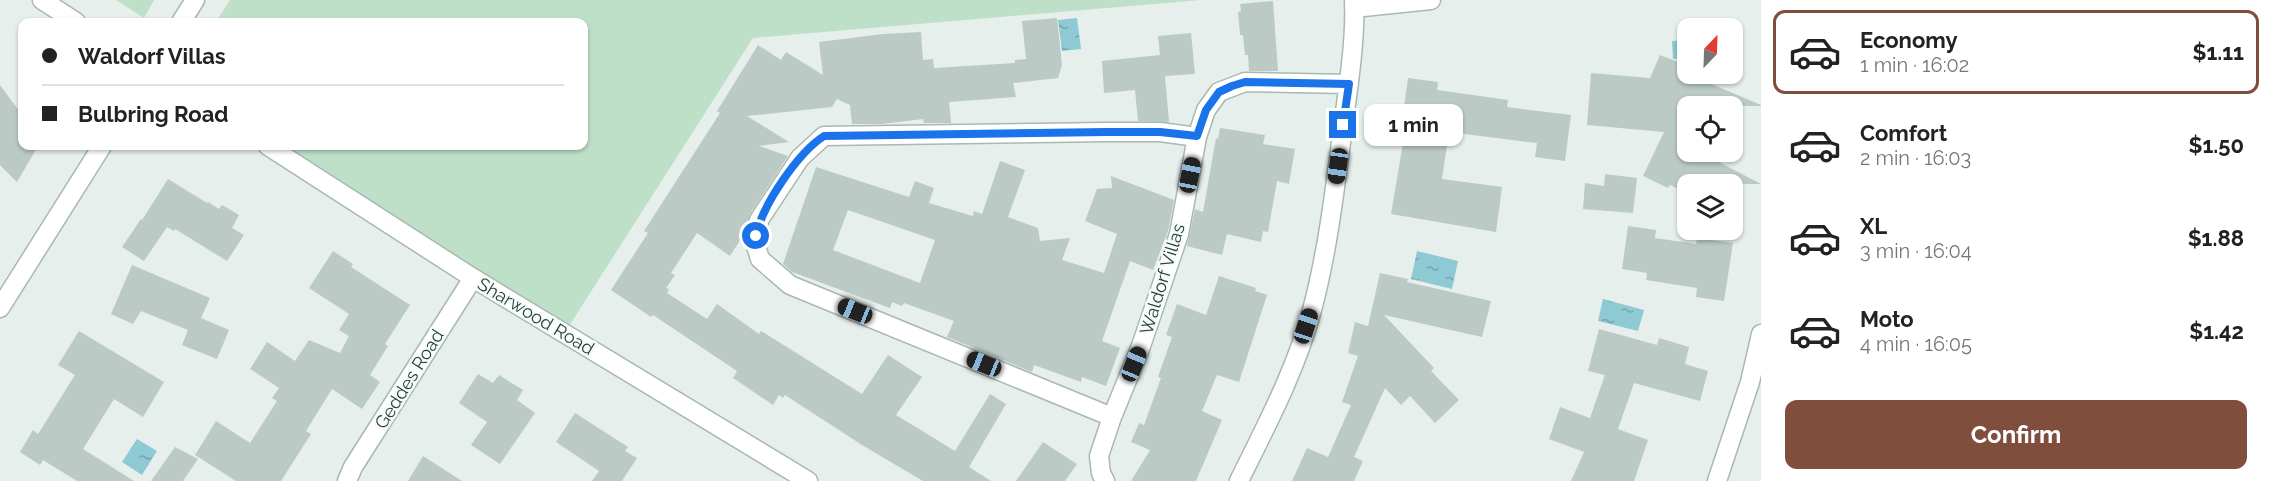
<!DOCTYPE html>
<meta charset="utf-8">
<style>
body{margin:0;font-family:Raleway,sans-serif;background:#f2f2f2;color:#222;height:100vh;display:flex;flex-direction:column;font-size:22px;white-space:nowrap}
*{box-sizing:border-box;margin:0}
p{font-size:20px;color:#767676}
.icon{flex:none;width:33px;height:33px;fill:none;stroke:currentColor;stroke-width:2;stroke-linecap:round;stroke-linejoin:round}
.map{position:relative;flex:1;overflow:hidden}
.sheet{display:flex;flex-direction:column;background:#fff;width:510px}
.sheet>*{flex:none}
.top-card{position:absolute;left:18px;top:18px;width:570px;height:132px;border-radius:12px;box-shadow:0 2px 4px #0004;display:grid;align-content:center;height:132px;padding:0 24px;background:#fff}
.needle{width:39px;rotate:23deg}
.buttons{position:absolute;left:1677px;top:18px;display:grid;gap:12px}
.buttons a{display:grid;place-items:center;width:66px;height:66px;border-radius:12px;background:#fff;box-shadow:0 2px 4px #0004;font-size:30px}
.end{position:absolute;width:27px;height:27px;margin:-14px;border:8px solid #1a73e8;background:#fff;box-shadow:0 0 0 3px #fff}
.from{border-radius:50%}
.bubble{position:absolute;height:42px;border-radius:12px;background:#fff;box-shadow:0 2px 4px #0004;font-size:20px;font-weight:700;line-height:42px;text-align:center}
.car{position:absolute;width:18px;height:36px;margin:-18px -9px;border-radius:8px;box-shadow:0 0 4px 2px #0007;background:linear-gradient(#222 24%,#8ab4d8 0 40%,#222 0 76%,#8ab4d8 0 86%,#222 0)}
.top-card b{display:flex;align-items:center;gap:21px;height:57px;font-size:22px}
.top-card b+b{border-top:2px solid #e0e0e0}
.top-card i{width:15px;height:15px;background:#222}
ul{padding:10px 0 0;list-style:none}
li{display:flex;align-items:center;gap:18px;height:84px;margin:0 12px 9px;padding:0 12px;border:3px solid transparent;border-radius:12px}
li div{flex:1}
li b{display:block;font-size:22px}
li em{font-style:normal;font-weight:700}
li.current{border-color:#804e3d}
li>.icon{width:54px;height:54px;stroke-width:1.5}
.button{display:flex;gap:12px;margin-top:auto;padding:12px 24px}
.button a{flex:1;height:69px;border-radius:12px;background:#804e3d;color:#fff;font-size:24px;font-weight:700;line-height:69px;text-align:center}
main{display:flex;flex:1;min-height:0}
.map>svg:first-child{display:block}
</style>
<main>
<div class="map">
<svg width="1761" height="481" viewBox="0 0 1761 481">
<defs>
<pattern id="water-ripples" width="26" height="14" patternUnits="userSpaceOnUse" patternTransform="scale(1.5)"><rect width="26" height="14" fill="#8ec9d4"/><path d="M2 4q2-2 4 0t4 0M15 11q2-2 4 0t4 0" fill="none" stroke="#74a5ad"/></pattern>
</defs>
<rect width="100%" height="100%" fill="#e6efeb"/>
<path fill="#bfe0c8" d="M 116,0 L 154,0 L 144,18 Z
M 230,0 L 1201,0 L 753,38 L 567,329 L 275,146 L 584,146 L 584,22 L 216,22 Z"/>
<path fill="url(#water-ripples)" d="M 1077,18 L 1081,49 L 1062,51 L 1058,20 Z
M 1687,40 L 1687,58 L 1673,59 L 1672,41 Z
M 1417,251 L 1458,261 L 1452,289 L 1411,279 Z
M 1603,299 L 1644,310 L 1638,331 L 1598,321 Z
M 137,439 L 157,451 L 142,475 L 122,462 Z"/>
<path fill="#bbcac4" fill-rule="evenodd" d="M 1273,1 L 1278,71 L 1249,71 L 1248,55 L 1245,55 L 1243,35 L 1240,35 L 1238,12 L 1241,11 L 1240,4 Z
M 1057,18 L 1062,65 L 1058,78 L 1013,83 L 1016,97 L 949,102 L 951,123 L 924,123 L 923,119 L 882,124 L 852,124 L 850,105 L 837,99 L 832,107 L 747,116 L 789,142 L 759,146 L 788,156 L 750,214 L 746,231 L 730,256 L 697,233 L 671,273 L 675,275 L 666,288 L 669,289 L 667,293 L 707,319 L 717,304 L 759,334 L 761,331 L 862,394 L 888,355 L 922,377 L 896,415 L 955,451 L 990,394 L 1006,404 L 969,467 L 991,481 L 923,481 L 862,445 L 785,395 L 783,398 L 779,395 L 773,405 L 733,378 L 737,371 L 653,315 L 651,317 L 611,290 L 648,233 L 644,231 L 720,113 L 717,111 L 758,45 L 781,60 L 786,52 L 823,75 L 819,42 L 883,34 L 921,32 L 923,60 L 933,59 L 934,68 L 1015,63 L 1015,60 L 1026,59 L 1022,21 Z
M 1191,33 L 1195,74 L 1165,76 L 1169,122 L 1138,121 L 1135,90 L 1104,93 L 1102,61 L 1160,55 L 1158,36 Z
M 1660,55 L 1688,66 L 1688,74 L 1761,105 L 1761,106 L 1688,106 L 1688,152 L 1700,152 L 1761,184 L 1688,184 L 1688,193 L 1670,185 L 1668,188 L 1643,176 L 1664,132 L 1587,125 L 1591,73 L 1650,78 Z
M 1408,78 L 1438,82 L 1437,90 L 1508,100 L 1507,107 L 1571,115 L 1565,161 L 1535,157 L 1537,143 L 1449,132 L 1442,179 L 1502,187 L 1496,232 L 1391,214 L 1404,137 L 1400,136 Z
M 0,85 L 22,115 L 22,146 L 38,146 L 17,182 L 0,165 Z
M 1220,128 L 1265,135 L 1263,144 L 1295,149 L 1289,184 L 1277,181 L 1268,232 L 1263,231 L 1261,242 L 1227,234 L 1222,255 L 1187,246 L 1195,209 L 1203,212 L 1216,138 L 1218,139 Z
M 1000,161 L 1025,170 L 1008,217 L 1038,228 L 1040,241 L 1070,238 L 1062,260 L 1104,273 L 1117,234 L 1085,221 L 1097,189 L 1112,188 L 1111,176 L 1174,200 L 1168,231 L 1153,270 L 1130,261 L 1102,341 L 1120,348 L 1106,386 L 1082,377 L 1081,382 L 1034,365 L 1032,372 L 947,337 L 954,321 L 904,303 L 902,306 L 892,302 L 890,308 L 792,272 L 783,264 L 816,167 L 909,197 L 915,181 L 934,188 L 929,203 L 973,216 L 974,211 L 982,214 ZM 848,210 L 935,240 L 920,283 L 833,250 Z
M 1605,174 L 1637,178 L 1633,213 L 1583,209 L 1585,183 L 1604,186 Z
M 168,179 L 207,203 L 208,202 L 219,209 L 222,205 L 239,215 L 232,228 L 244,235 L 227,261 L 175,229 L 174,231 L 167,227 L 144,261 L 122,247 L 141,219 L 142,220 Z
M 1628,226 L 1656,230 L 1655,238 L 1696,244 L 1697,238 L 1733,243 L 1724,301 L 1696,297 L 1697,288 L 1646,280 L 1647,273 L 1622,269 Z
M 333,251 L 353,264 L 351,267 L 410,305 L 385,344 L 388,346 L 370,375 L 380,382 L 362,409 L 332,389 L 306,431 L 311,434 L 281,481 L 236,481 L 195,455 L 216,421 L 250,443 L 277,401 L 272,398 L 279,388 L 250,369 L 267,342 L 295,361 L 309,340 L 340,353 L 349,336 L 339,330 L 349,314 L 309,288 Z
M 132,265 L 210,298 L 201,318 L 229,330 L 217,359 L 182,345 L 188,330 L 141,311 L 133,324 L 111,314 Z
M 1380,273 L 1408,279 L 1407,282 L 1491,301 L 1482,337 L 1384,315 L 1434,368 L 1431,371 L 1459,400 L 1435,423 L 1410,396 L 1401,405 L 1385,388 L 1354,457 L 1363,461 L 1354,481 L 1292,481 L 1307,448 L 1328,457 L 1351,405 L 1342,402 L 1358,356 L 1348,353 L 1355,322 L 1368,326 Z
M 1219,276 L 1256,288 L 1255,291 L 1267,295 L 1239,382 L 1217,375 L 1202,411 L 1222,420 L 1196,481 L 1131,481 L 1150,450 L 1131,442 L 1139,423 L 1144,425 L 1161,378 L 1158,377 L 1172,337 L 1166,335 L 1177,304 L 1206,315 Z
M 1599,329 L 1657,345 L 1659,338 L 1689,347 L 1685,364 L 1708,371 L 1700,401 L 1634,383 L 1618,429 L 1648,440 L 1634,481 L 1571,481 L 1584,452 L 1549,439 L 1560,407 L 1590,418 L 1605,375 L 1588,371 Z
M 79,331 L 164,382 L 143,417 L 114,399 L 83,449 L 134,481 L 77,481 L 43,460 L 40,465 L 20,452 L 33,430 L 38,434 L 75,375 L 58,365 Z
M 478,374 L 493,383 L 499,375 L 523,390 L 517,400 L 535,413 L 500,464 L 471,445 L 487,422 L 459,403 Z
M 575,413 L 628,447 L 625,451 L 637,458 L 622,481 L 592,481 L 599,471 L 556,442 Z
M 1043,442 L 1077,464 L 1065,481 L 1016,481 Z
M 175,447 L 198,459 L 183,481 L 151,481 Z
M 423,456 L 462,481 L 408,481 Z"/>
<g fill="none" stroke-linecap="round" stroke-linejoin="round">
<defs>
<path id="street" d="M 42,0 L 76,22
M 1354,8 L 1431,0
M 181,22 L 195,0
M 268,146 L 473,278 L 808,481
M 0,308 L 102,146
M 1112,417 L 790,285 L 760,259 L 756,246 L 759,220 L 800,158 L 824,136 L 1107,132 L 1160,132 L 1197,137
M 347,481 L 353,467 L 473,278
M 1105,481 L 1101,473 L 1099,456 L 1112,417 L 1141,346 L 1179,234 L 1197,137 L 1206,110 L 1219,92 L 1245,82 L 1349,84
M 1239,481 C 1266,426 1296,370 1312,310 C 1328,250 1335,188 1343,127 C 1348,88 1356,39 1354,0
M 1717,481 L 1750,382 L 1761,334"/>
</defs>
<use href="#street" stroke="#a8b8b2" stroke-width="21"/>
<use href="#street" stroke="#fff" stroke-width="18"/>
</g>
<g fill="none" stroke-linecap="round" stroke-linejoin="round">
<path stroke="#1a73e8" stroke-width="8" d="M 756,236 C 762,205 798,153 824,136 L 1107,132 L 1160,132 L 1197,136 L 1206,110 L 1219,92 L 1232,86 L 1245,82 L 1349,84 L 1343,125"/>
</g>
<g text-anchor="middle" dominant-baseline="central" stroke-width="5" stroke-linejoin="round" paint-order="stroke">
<g font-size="18" fill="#24423a" stroke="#f7fbf9">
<text transform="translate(1162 279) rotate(-73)">Waldorf Villas</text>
<text transform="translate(536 316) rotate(31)">Sharwood Road</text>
<text transform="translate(409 379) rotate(-58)">Geddes Road</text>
</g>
</g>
</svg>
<div class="buttons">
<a><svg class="needle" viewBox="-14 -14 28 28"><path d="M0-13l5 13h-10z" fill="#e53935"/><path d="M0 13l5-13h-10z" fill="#767676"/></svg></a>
<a><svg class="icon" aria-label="locate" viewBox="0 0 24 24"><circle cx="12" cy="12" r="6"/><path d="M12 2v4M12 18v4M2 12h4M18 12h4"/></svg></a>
<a><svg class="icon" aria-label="layers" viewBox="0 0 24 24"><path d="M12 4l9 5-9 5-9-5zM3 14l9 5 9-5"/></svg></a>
</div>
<i class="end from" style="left:756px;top:236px"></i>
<i class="end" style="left:1343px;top:125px"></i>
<div class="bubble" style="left:1364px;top:104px;width:99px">1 min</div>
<i class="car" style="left:1338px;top:166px;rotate:188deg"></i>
<i class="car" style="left:1190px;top:175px;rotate:11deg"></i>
<i class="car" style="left:855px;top:311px;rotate:292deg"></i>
<i class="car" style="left:1306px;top:326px;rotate:18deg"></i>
<i class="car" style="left:984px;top:364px;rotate:292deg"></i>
<i class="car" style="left:1134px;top:364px;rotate:22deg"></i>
<div class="top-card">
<b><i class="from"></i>Waldorf Villas</b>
<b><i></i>Bulbring Road</b>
</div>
</div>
<section class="sheet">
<ul>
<li class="current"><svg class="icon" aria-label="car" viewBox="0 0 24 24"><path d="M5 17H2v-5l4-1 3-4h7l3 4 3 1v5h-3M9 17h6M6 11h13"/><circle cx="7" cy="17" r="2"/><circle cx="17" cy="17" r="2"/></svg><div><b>Economy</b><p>1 min · 16:02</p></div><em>$1.11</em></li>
<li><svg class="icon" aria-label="car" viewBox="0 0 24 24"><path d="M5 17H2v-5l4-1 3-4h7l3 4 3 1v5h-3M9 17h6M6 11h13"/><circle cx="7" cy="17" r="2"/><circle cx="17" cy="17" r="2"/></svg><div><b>Comfort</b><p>2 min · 16:03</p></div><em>$1.50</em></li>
<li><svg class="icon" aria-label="car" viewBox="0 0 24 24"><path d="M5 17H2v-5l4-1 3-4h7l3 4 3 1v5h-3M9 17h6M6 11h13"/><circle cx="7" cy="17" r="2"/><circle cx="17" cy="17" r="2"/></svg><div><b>XL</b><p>3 min · 16:04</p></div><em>$1.88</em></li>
<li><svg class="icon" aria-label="car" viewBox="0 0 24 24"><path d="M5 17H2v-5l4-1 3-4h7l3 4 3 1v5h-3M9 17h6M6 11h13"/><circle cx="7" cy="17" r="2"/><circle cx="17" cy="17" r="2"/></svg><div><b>Moto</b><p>4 min · 16:05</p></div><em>$1.42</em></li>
</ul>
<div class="button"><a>Confirm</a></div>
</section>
</main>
